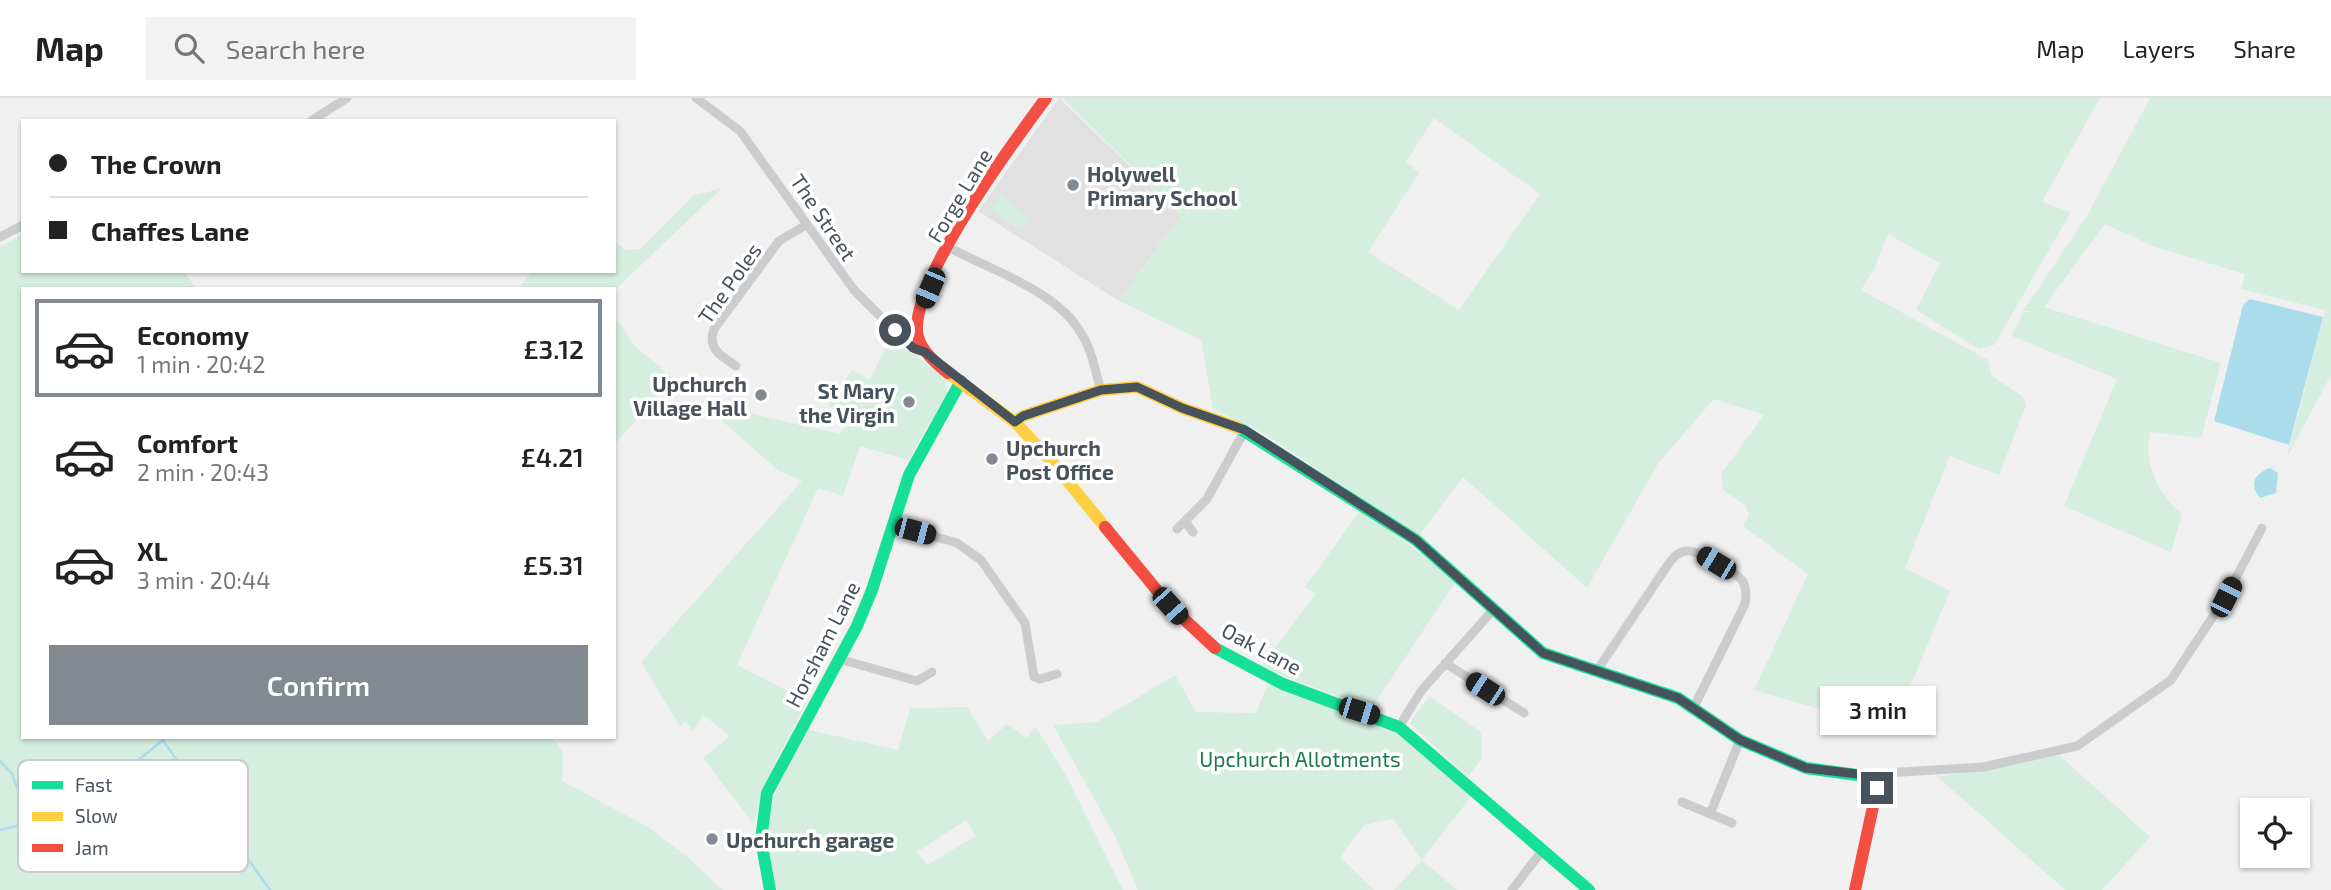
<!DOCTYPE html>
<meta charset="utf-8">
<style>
body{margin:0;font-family:"Exo 2",sans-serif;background:#f2f2f2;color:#222;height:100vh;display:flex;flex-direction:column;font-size:26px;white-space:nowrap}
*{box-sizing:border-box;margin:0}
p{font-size:23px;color:#767676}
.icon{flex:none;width:38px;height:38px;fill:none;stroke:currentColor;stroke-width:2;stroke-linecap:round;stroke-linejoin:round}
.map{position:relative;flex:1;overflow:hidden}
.side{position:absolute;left:21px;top:189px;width:595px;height:452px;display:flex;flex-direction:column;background:#fff;border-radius:0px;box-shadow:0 2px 5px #0004}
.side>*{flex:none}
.guide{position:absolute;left:21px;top:21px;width:595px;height:154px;border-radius:0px;box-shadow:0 2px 5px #0004;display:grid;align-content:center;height:154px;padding:0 28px;background:#fff}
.controls{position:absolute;left:2240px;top:700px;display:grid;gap:14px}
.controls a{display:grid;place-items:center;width:70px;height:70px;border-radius:0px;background:#fff;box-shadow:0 2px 5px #0004;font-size:35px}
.end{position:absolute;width:32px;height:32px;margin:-16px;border:9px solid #48525c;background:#fff;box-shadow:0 0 0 4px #fff}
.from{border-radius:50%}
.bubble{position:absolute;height:49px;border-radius:0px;background:#fff;box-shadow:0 2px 5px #0004;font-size:23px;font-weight:600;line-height:49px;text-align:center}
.car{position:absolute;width:21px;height:42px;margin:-21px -10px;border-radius:9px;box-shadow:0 0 5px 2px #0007;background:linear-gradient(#222 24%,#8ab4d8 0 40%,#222 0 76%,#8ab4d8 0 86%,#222 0)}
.guide b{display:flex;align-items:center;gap:24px;height:66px;font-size:26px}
.guide b+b{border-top:2px solid #e0e0e0}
.guide i{width:18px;height:18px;background:#222}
ul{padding:12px 0 0;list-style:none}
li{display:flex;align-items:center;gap:21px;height:98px;margin:0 14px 10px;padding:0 14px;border:4px solid transparent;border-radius:0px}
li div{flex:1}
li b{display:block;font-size:26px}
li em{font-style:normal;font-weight:600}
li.current{border-color:#838990}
li>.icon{width:63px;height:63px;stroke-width:1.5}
.primary-button{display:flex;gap:14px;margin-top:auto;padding:14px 28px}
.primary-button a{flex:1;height:80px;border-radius:0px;background:#838990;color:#fff;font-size:28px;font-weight:600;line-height:80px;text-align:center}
header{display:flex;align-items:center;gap:42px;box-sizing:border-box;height:98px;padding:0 35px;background:#fff;border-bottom:2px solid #e0e0e0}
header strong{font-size:33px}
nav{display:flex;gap:38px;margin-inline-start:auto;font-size:24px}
.search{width:490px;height:63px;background:#f2f2f2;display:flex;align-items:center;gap:18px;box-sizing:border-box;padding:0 24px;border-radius:0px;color:#767676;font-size:26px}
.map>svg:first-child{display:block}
</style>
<header>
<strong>Map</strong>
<div class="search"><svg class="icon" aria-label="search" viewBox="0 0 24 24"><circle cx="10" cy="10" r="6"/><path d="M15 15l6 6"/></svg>Search here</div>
<nav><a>Map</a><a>Layers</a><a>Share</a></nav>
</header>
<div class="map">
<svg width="2331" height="792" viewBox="0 0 2331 792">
<rect width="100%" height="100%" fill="#f0f0f0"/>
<path fill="#e2e1e2" d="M 1059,0 L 1181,117 L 1119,203 L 978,113 Z"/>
<path fill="#d5eee0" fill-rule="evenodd" d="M 1062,0 L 2100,0 L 2042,104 L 2071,114 L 1994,247 L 1979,251 L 1916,212 L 1940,165 L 1888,136 L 1875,169 L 1861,192 L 1988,262 L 1992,278 L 2022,298 L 2026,307 L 1999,377 L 1950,358 L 1905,470 L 1950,493 L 1892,632 L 1754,592 L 1808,476 L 1743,428 L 1749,417 L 1745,407 L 1723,392 L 1721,376 L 1764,317 L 1714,301 L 1659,364 L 1587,490 L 1463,379 L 1418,439 L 1267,337 L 1213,311 L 1201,242 L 1119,203 L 1181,117 ZM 1434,20 L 1540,96 L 1459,212 L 1368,154 L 1419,75 L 1406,64 Z
M 2150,0 L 2331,0 L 2331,277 L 2287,359 L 2325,212 L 2241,191 L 2245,176 L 2155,149 L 2105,126 L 2044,209 L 2221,265 L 2201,340 L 2150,334 C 2143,365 2158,396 2182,416 L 2171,454 L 2064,408 L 2117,281 L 2012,238 L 2023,215 L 2032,213 L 2023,213 L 2087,118 Z
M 722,90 L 614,193 L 614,191 L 518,191 L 533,173 L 614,173 L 614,143 L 626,152 L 640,151 L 693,98 Z
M 1000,98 L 1031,120 L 1022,133 L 991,111 Z
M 23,136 L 23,173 L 183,173 L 197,191 L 23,191 L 23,639 L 552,639 L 563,653 L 562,683 L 648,729 L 682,755 L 667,754 L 684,756 L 723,792 L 0,792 L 0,149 Z
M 614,218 L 635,248 L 673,280 L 614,347 Z
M 890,240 L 946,280 L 947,296 L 908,362 L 860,348 L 843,398 L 818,390 L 737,567 L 807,603 L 771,674 L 753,725 L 703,660 L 730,638 L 703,617 L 693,633 L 685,623 L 680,628 L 641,564 L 802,383 L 779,373 L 721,322 L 731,311 L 840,336 L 848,325 L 828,307 L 852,272 L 870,282 Z
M 1361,411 L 1456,483 L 1371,611 L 1261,569 L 1315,496 L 1305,489 Z
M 1175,577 L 1196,614 L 1256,615 L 1269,583 L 1395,632 L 1472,697 L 1422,762 L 1457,792 L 1394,792 L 1422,762 L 1393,721 L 1364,727 L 1340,759 L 1374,792 L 1138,792 L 1115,738 L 1053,627 L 1097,624 Z
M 1429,598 L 1481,634 L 1482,660 L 1468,679 L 1410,625 Z
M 967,609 L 988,643 L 1007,626 L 1027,640 L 1035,628 L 1067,679 L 1123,792 L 777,792 C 754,722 775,692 809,632 L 898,652 L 910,610 ZM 966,722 L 976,738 L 927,767 L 917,754 Z
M 2059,657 L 2150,739 L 2102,792 L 2065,792 L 1938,679 Z"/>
<path fill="#abdceb" d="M 2250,201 L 2323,219 L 2289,347 L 2214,323 L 2243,207 Z
M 2270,370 L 2278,375 L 2276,395 L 2260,400 C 2249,386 2254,376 2270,370 Z"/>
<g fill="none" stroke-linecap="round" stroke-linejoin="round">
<path stroke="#abdceb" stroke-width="2.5" d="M 164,644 L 270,792
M 0,663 L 12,676 L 30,725 L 54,730 L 94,706 L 112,683 L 167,639
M 0,732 L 30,725"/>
<path stroke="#caccce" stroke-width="9" d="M 696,0 L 740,33 L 854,192 L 905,243 L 918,253 L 925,254
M 311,23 L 347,0
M 0,139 L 23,127
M 950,150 C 991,172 1057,193 1081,235 C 1092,252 1095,273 1101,292
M 736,268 C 721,258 707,251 714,231 L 779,143 L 806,127
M 1185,423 L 1193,434
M 894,427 L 957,445 L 981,462 L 1025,525 L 1034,579 L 1040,581 L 1057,576
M 1177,431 L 1207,401 L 1245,332
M 839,561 L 917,583 L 932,574
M 1445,565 L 1524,615
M 1598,571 L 1669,465 C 1674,459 1678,454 1686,453 C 1697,451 1738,475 1743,484 C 1747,492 1746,498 1745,506 L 1694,609
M 1399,629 L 1421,593 L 1493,512
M 1873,679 L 1886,675 L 1983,669 L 2077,648 L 2171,582 L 2226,499 L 2262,430
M 1682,704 L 1732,725
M 1710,716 L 1740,642
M 1512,792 L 1541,754"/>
<path stroke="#16e098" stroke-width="12" d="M 1239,330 L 1416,442 L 1543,555 L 1678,600 L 1740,642 L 1806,670 L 1864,678
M 1215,550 L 1283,586 L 1399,629 L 1589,792
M 770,792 L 761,742 L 767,695 L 857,528 L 872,492 L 909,377 L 961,283"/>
<path stroke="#ffcf43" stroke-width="12" d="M 948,275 L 1016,325 L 1052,364 L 1105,429
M 1015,324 L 1023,318 L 1101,292 L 1137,289 L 1182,310 L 1239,330"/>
<path stroke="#f24e42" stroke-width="12" d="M 948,275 C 935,265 918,250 917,233 C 914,178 1012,46 1046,0
M 1105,429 L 1169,507 L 1215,550
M 1855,792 L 1877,690 L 1873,679 L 1864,678"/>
</g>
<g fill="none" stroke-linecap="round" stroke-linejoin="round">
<path stroke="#48525c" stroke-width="9" d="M 895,232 L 913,250 L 925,254 L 1015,324 L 1023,318 L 1101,292 L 1137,289 L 1182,310 L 1245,332 L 1416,442 L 1543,555 L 1678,600 L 1740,642 L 1806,670 L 1866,677 L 1873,679 L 1877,690"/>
</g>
<g fill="#838990" stroke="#fff" stroke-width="2.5">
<circle cx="1073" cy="87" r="7"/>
<circle cx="761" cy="297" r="7"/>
<circle cx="909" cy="304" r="7"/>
<circle cx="992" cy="361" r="7"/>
<circle cx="712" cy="741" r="7"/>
</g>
<g text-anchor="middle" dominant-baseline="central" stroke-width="7" stroke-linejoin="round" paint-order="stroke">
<g font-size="21" font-weight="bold" fill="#48525c" stroke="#fff" text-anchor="start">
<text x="1087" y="75">Holywell<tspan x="1087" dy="24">Primary School</tspan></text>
<text x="747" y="285" text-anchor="end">Upchurch<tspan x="747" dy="24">Village Hall</tspan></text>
<text x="895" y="292" text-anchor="end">St Mary<tspan x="895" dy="24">the Virgin</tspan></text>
<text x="1006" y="349">Upchurch<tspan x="1006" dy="24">Post Office</tspan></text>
<text x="726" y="741">Upchurch garage</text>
</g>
<g font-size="21" fill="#48525c" stroke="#fff">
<text transform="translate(959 97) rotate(-59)">Forge Lane</text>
<text transform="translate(824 119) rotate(56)">The Street</text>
<text transform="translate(729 185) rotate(-55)">The Poles</text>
<text transform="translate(822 546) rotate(-63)">Horsham Lane</text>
<text transform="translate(1262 550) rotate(28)">Oak Lane</text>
</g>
<g font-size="21" fill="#1b7b4c" stroke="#fff">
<text x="1300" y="660">Upchurch Allotments</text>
</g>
</g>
<rect x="18" y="662" width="230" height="112" rx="10" fill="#fff" stroke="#c8cbce" stroke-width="2"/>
<rect x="32" y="683" width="31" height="8" fill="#16e098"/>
<rect x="32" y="714" width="31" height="9" fill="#ffcf43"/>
<rect x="32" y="746" width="31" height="8" fill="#f24e42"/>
<g font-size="19" fill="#48525c">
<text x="75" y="694">Fast</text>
<text x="75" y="725">Slow</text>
<text x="75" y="757">Jam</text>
</g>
</svg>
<div class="controls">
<a><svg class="icon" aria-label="locate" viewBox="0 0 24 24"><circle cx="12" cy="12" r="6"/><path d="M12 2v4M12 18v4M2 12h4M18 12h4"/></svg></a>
</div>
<i class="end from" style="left:895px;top:232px"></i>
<i class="end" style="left:1877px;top:690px"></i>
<div class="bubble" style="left:1820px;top:588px;width:116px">3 min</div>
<i class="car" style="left:930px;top:190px;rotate:203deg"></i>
<i class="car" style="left:915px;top:433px;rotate:105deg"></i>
<i class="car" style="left:1716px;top:465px;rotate:301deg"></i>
<i class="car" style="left:2226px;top:499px;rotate:27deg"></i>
<i class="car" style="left:1170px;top:508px;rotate:138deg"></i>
<i class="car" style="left:1485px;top:591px;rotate:303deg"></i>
<i class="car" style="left:1359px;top:613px;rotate:107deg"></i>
<div class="guide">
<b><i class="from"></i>The Crown</b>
<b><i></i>Chaffes Lane</b>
</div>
<section class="side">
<ul>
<li class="current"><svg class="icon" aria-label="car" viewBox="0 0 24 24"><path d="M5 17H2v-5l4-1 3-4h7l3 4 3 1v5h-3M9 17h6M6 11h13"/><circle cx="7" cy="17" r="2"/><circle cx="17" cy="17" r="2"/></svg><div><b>Economy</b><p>1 min · 20:42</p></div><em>£3.12</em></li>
<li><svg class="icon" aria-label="car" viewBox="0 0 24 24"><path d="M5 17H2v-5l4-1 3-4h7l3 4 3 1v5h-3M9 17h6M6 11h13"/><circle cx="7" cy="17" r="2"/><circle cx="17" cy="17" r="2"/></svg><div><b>Comfort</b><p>2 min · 20:43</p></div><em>£4.21</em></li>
<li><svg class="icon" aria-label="car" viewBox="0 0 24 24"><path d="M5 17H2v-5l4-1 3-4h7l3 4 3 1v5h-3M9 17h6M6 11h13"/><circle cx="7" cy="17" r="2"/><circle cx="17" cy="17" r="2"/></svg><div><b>XL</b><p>3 min · 20:44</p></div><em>£5.31</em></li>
</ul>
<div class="primary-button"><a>Confirm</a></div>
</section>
</div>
